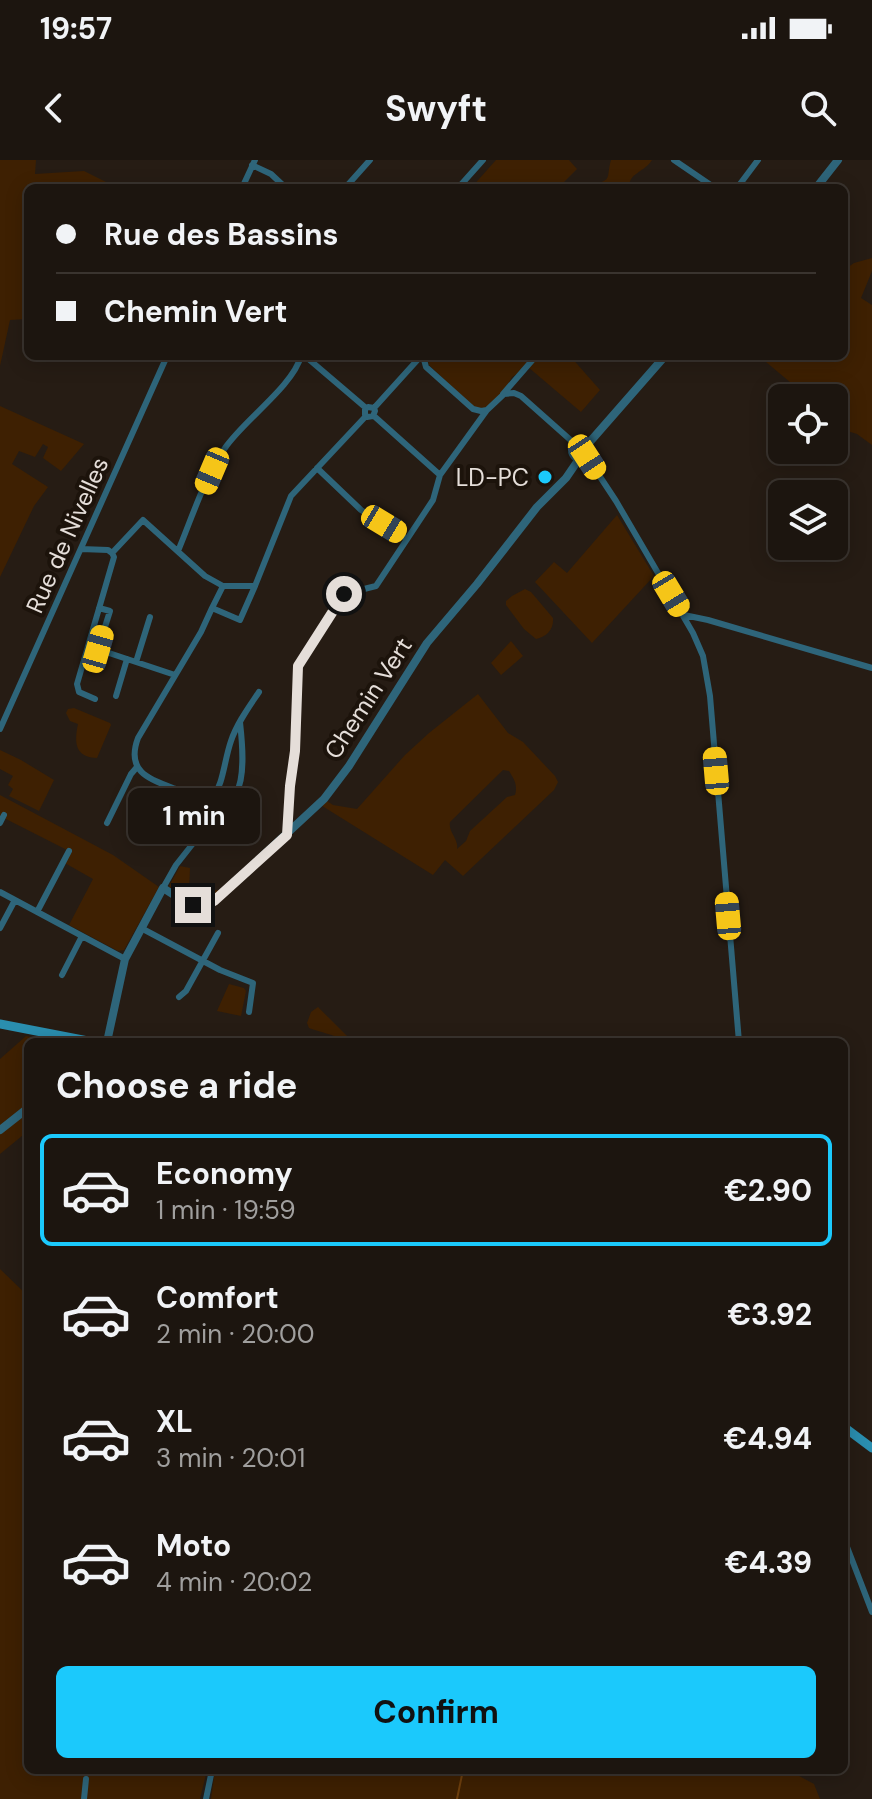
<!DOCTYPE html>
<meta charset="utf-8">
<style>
body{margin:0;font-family:"DM Sans",sans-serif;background:#29221d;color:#f1f3f6;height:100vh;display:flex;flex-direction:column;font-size:30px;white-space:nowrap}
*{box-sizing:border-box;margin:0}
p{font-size:26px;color:#a09f9e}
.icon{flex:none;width:44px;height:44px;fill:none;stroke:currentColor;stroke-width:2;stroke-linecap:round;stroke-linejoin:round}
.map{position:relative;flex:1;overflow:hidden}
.side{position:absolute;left:24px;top:878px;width:824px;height:736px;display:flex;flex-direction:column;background:#1c150f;border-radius:12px;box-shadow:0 4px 20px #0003,0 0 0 2px #3a342f}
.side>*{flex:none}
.banner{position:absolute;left:24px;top:24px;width:824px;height:176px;border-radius:12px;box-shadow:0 4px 20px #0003,0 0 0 2px #3a342f;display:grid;align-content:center;height:176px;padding:0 32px;background:#1c150f}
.fabs{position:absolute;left:768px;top:224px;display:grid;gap:16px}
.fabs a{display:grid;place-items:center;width:80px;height:80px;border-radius:12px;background:#1c150f;box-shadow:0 4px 20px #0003,0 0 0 2px #3a342f;font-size:40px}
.end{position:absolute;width:36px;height:36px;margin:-18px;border:10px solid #e5ded9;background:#111;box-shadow:0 0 0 4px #111}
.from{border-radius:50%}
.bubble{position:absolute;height:56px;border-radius:12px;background:#1c150f;box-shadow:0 4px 20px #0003,0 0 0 2px #3a342f;font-size:26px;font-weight:700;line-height:56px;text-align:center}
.car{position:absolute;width:24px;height:48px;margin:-24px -12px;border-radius:10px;box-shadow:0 0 6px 2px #0007;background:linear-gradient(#f5c518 24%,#345 0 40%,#f5c518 0 76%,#345 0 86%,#f5c518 0)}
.banner b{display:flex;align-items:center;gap:28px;height:76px;font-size:30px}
.banner b+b{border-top:2px solid #3a342f}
.banner i{width:20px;height:20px;background:#f1f3f6}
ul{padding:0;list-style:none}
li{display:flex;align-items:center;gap:24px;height:112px;margin:0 16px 12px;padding:0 16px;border:4px solid transparent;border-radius:12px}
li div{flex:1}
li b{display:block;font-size:30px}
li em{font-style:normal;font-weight:700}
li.current{border-color:#1bc9fc}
li>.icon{width:72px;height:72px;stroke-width:1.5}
h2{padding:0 32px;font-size:36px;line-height:96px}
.action{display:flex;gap:16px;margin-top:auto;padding:16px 32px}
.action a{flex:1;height:92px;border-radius:12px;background:#1bc9fc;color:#111;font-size:32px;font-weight:700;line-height:92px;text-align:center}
.status{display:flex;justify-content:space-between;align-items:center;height:56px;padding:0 40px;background:#1c150f;direction:ltr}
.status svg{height:22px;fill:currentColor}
header{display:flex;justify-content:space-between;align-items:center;height:104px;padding:0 32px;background:#1c150f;font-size:36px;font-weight:700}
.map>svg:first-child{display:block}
</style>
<div class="status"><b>19:57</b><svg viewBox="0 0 49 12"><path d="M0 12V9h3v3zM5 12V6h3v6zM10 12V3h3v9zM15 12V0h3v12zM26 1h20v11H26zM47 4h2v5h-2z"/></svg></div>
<header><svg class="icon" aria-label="back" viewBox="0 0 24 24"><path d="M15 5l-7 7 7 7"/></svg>Swyft<svg class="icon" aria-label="search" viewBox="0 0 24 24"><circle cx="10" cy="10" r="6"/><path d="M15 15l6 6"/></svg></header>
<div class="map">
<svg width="872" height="1639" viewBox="0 0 872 1639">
<rect width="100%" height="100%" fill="#261c14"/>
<path fill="#3e2002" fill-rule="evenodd" d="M 0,0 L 36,0 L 35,14 L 84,11 L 118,28 L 28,28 L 28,159 L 10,160 L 0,206 Z
M 496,0 L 569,0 L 577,9 L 558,28 L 471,28 Z
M 611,0 L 652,0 C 644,13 629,12 629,28 L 591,28 L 594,24 C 613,20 606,17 611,0 Z
M 872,98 L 872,111 L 861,138 L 872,145 L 872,285 L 857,274 L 844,270 L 834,259 L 834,238 L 809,238 L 766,202 L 764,196 L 844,196 L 844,110 L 854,103 Z
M 427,196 L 570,196 L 600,230 L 581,252 L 528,207 L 512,217 L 501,236 L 487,250 L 475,248 L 429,205 Z
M 0,246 L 84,284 L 61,311 L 43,298 L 48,287 L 43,284 L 35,297 L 19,291 L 12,304 L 48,327 L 34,346 L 0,417 Z
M 617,355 L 654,416 L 592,483 L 535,422 L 554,402 L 567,413 Z
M 525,429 L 531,432 L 553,458 C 554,469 547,477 536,479 L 524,469 L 506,445 L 506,441 L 512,436 Z
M 511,481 L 523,496 L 501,515 L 491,503 Z
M 478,534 L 508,573 L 523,582 L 555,616 L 558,622 L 554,630 L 463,716 L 445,700 L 433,715 L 319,644 L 324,639 L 333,645 L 357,649 L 405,595 L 429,573 ZM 503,610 L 509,611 C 514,619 518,625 515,635 L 507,637 L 470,671 L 466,681 L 457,689 C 459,679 448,672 450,662 Z
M 74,548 L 110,563 L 111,565 L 97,598 C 75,597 74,583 78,564 L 70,561 L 66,553 L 68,549 Z
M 0,590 L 21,600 L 54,620 L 39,651 L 9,636 L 13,629 L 8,625 L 13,616 L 0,609 Z
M 0,635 L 113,695 L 159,727 L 124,790 L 118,791 L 69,765 L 93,719 L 63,702 L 69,691 L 0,656 Z
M 180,706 L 190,708 L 189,731 L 222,730 C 199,750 194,742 170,729 L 169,726 Z
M 229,824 L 244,828 L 246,831 L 241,856 L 217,851 Z
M 318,847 L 353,882 L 346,882 C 340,876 319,872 309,868 L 307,863 L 311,852 Z
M 26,876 L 44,879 L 47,882 L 28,882 L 28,971 L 0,994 L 0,899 Z
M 0,1109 L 28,1136 L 28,1610 L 207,1610 L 200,1639 L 0,1639 Z
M 215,1610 L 788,1610 L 814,1624 L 820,1639 L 211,1639 Z"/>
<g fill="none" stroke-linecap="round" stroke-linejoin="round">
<path stroke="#6d3e0c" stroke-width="2" d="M 457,1639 L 463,1610"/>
<path stroke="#2e657a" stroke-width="6" d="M 674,0 L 715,28
M 252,5 L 271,14 L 286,28
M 242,28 L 255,0
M 345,28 L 370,0
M 458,28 L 483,0
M 737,28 L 758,0
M 305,196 L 366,248
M 423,196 L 426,207 L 473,249 L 481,251 L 487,250
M 503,234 L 536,196
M 374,248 L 375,251 L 373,256 L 367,257 L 365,255 L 365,249 L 368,247 L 374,248 L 421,196
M 374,256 L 440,315
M 587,297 L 616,341 L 693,473 L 703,496 L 710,536 L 739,882
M 317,308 L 361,350 L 407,379
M 81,389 L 108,390 L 112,393 L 114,397 L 77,524 L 79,532 L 95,539
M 178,391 C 191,360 206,314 225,288 C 243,261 293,226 301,196
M 112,393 L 143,360 L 205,416 L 223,426
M 255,426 L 240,460 L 212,448 L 223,426 L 255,426 L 291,336 L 366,256
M 684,455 L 708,460 L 872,508
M 88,486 L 175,515
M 98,489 L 110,451 L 99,448
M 136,502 L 150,457
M 116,536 L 127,499
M 0,569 L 167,196
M 212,640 C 224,622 224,601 231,581 C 237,563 249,547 259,532
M 216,649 C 223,644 232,640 236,633 C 246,617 242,580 240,562
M 0,663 L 4,655
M 107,663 L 131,614 L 137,607
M 287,675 L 290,626 L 295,591 L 298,506 L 344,434 L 376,426 L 433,340 L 440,315 L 487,250 L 504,234 L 514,233 L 521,236 L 575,284
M 163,728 L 176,705 L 206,667 L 216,649 L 212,640 C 199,637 186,632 173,628 C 147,619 126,610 138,578 L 201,472 L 212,448
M 0,732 L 125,799
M 37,752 L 69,691
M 0,768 L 15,740
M 141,768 L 220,810 L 253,823 L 249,852
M 62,815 L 82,776
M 179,837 L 186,831 L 218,773
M 844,1379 L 872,1452
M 84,1639 L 86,1619
M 206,1639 L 212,1610"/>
<path stroke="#2e657a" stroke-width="8" d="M 816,28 L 838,0
M572 290a9 9 0 1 1 18 0a9 9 0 1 1-18 0Z
M 588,284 L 665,196
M 107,882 L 125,799 L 163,728 C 178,737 193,750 211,744 L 324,639 L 349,606 L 427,483 L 477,424 L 537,347 L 566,318 L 579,299
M 0,970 L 28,948"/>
<path stroke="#2a8eaf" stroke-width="9" d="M 0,864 L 93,882
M 844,1267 L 872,1288"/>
</g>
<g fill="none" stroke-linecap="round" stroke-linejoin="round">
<path stroke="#e5ded9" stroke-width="10" d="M 193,745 L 205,746 L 214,741 L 287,675 L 290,626 L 295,591 L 298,506 L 344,434"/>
</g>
<circle fill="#1bc9fc" stroke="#1c130b" stroke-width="3" cx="545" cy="317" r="8"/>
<g text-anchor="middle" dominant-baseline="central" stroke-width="8" stroke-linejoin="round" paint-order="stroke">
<g font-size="24" fill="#e5ded9" stroke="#1c130b" text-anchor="end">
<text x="529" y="317">LD-PC</text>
</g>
<g font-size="24" fill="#e5ded9" stroke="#1c130b">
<text transform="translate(67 375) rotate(-66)">Rue de Nivelles</text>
<text transform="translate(368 538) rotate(-57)">Chemin Vert</text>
</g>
</g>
</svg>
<div class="fabs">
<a><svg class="icon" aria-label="locate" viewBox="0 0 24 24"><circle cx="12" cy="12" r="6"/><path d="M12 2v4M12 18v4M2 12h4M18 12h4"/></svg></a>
<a><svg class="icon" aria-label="layers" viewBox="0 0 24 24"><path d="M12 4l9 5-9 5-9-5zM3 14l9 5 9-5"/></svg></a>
</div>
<i class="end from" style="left:344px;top:434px"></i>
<i class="end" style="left:193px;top:745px"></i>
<div class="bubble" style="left:128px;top:628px;width:132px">1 min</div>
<i class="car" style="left:587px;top:297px;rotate:147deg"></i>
<i class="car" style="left:212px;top:311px;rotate:203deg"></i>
<i class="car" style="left:384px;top:364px;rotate:121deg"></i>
<i class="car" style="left:671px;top:434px;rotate:149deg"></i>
<i class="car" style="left:98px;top:489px;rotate:16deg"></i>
<i class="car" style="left:716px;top:611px;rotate:355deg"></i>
<i class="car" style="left:728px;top:756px;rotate:355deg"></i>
<div class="banner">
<b><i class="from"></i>Rue des Bassins</b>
<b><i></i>Chemin Vert</b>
</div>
<section class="side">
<h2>Choose a ride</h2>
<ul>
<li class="current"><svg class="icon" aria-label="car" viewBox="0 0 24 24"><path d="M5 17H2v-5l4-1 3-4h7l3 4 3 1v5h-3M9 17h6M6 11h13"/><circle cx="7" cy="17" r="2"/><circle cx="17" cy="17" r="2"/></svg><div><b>Economy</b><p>1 min · 19:59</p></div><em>€2.90</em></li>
<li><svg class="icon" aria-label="car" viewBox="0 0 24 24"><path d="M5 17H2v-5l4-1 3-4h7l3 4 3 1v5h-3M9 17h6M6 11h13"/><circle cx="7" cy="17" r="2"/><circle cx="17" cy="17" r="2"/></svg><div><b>Comfort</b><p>2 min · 20:00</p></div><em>€3.92</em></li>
<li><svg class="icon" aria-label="car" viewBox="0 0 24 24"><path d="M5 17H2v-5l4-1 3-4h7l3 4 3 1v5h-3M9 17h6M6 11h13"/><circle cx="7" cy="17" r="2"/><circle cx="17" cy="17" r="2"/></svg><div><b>XL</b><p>3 min · 20:01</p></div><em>€4.94</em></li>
<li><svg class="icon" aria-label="car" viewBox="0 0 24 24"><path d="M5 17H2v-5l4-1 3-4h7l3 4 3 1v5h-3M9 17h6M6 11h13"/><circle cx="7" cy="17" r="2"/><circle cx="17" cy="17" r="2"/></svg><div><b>Moto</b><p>4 min · 20:02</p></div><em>€4.39</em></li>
</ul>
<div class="action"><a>Confirm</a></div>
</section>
</div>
